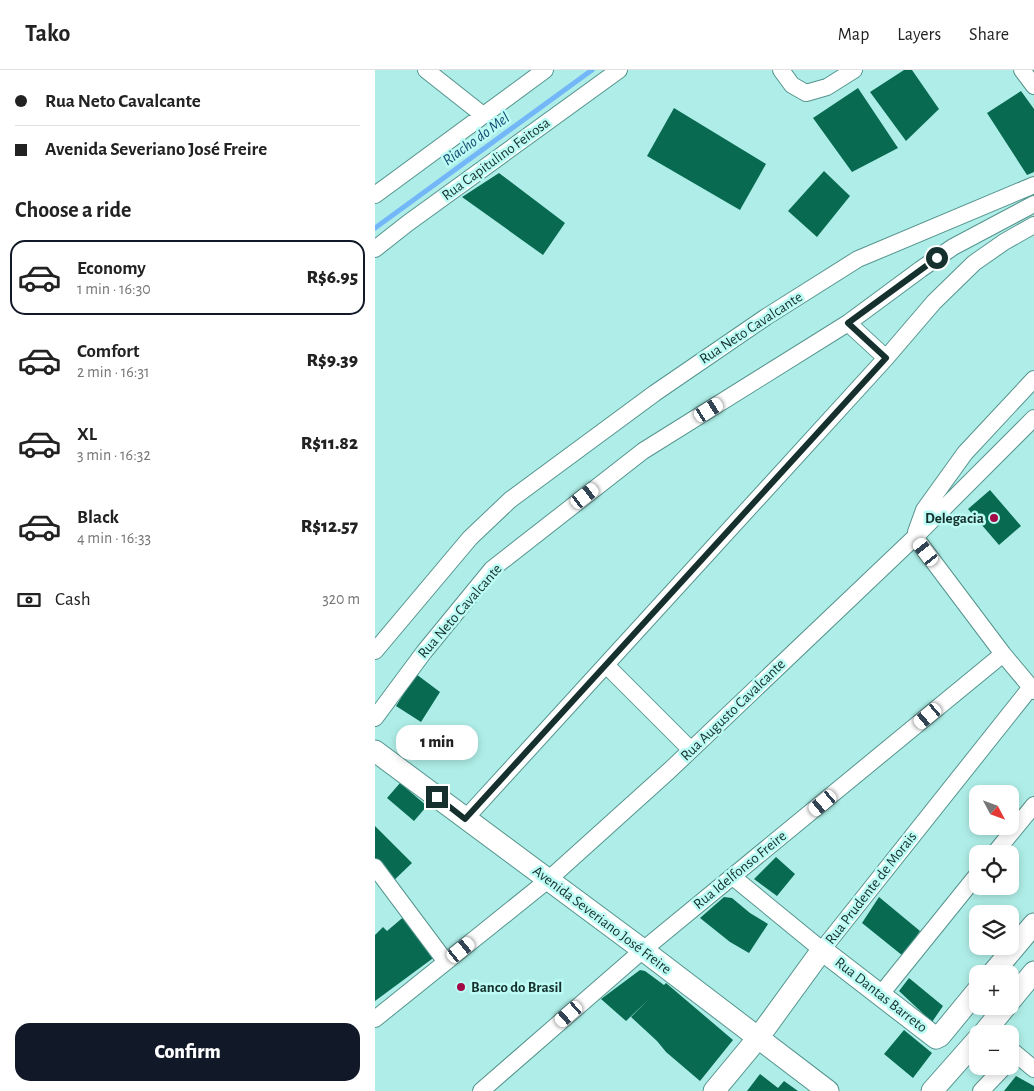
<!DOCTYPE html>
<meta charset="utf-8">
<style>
body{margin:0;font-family:"Alegreya Sans",sans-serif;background:#f2f2f2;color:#222;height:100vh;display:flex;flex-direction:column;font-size:19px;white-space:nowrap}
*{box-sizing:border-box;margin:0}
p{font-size:16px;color:#767676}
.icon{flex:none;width:28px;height:28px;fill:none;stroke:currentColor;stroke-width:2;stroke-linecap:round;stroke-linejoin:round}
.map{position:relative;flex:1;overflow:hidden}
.side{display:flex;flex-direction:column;background:#fff;width:375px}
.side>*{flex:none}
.top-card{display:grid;align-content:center;height:110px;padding:0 15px;background:#fff}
.needle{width:32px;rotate:131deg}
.buttons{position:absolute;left:594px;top:715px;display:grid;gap:10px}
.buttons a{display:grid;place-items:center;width:50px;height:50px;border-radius:10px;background:#fff;box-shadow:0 2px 8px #0003;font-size:25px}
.end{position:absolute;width:22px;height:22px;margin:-11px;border:6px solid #16302d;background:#fff;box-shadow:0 0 0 2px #fff}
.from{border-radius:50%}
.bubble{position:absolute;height:35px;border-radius:15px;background:#fff;box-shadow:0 2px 8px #0003;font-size:16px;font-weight:800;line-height:35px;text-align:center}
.car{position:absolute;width:15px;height:30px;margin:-15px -8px;border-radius:6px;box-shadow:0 0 4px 1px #0007;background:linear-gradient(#fff 24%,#345 0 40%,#fff 0 76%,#345 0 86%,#fff 0)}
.top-card b{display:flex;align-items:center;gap:18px;height:48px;font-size:19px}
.top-card b+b{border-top:1px solid #e0e0e0}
.top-card i{width:12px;height:12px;background:#222}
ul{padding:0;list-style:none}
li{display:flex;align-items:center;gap:15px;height:75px;margin:0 10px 8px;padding:0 5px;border:2px solid transparent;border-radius:15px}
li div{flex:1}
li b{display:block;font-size:19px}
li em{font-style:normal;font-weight:800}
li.current{border-color:#111827}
li>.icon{width:45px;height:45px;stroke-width:1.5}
h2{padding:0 15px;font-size:22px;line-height:60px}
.pay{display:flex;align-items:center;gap:12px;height:55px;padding:0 15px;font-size:19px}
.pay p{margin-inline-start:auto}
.action{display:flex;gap:10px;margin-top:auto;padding:10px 15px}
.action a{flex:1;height:58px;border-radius:15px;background:#111827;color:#fff;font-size:20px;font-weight:800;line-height:58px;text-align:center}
header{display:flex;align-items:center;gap:30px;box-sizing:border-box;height:70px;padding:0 25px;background:#fff;border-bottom:1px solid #e0e0e0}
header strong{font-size:24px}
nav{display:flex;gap:28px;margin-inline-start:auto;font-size:18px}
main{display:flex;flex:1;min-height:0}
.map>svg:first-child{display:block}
</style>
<header>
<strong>Tako</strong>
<nav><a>Map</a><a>Layers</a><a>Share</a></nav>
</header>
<main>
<section class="side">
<div class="top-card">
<b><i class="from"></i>Rua Neto Cavalcante</b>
<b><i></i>Avenida Severiano José Freire</b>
</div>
<h2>Choose a ride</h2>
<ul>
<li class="current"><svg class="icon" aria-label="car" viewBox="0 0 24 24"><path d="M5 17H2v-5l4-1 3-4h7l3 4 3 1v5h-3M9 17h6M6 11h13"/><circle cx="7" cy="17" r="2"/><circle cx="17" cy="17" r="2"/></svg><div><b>Economy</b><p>1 min · 16:30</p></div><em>R$6.95</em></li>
<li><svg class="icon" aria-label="car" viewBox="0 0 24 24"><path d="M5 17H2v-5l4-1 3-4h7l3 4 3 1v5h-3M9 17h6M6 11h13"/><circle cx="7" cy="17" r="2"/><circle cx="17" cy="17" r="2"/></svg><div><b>Comfort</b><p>2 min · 16:31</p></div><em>R$9.39</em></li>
<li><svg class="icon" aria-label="car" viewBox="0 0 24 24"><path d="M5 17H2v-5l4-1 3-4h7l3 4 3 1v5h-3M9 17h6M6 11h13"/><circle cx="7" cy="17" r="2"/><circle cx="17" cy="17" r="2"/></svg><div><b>XL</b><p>3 min · 16:32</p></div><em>R$11.82</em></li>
<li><svg class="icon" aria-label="car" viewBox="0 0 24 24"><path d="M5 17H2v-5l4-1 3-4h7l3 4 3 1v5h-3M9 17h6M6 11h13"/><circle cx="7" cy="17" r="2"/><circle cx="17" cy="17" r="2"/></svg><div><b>Black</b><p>4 min · 16:33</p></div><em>R$12.57</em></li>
</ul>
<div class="pay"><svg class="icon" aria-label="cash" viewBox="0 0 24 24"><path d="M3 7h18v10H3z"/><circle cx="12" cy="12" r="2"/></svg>Cash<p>320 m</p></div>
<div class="action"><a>Confirm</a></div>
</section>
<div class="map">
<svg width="659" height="1021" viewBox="0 0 659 1021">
<rect width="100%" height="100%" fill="#afeee8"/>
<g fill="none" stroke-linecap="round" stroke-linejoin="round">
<path stroke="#73b7f8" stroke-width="5" d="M 0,158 L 217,0"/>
</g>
<path fill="#086b51" d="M 529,0 L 537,0 L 564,39 L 531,71 L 495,22 Z
M 483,18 L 523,78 L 477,102 L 438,48 Z
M 646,21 L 659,39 L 659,102 L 652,105 L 612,43 Z
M 299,38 L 391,94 L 365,140 L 272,86 Z
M 449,101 L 475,126 L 442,167 L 413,141 Z
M 124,103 L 190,153 L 168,185 L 87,127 Z
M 615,420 L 646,456 L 624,475 L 593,439 Z
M 41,604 L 65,622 L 46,652 L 21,636 Z
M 25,713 L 52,736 L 39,751 L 12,728 Z
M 0,756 L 37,793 L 14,815 L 0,793 Z
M 401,787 L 420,804 L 402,826 L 379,809 Z
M 349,827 L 357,828 L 375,843 L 393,854 L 374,883 L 355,872 L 325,848 Z
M 504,827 L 545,861 L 528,886 L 487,853 Z
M 32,844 L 61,886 L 0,931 L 0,865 L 8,857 L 12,861 Z
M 265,900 L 270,901 L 289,915 L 291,913 L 358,970 L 325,1011 L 291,982 L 282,971 L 256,947 L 273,930 L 251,951 L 226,929 Z
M 534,908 L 568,936 L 557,952 L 524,921 Z
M 529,960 L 557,983 L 538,1008 L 509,984 Z
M 385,1004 L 403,1018 L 409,1011 L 423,1021 L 372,1021 Z
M 641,1006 L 659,1016 L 659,1021 L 629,1021 Z"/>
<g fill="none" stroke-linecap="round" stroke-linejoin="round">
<defs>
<path id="minor" d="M 51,0 L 108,45
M 406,0 L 417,15 L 431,23 L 452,17 L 479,0
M 647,0 L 659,16
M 0,125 L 170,0
M 0,179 L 33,153 L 244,0
M 473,253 L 511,288
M 541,462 L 549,440 L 590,383 L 659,309
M 540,467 L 628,584 L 659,621
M 0,581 L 95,468 L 135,430 L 280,323 L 391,247 L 483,189 L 659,115
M 231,595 L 316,680
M 0,648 L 49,582 L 117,499 L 268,381 L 473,253 L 546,199 L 578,177 L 659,134
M 90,749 L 511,288 L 559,232 L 599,193 L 629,172 L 659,155
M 619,784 L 659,735
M 0,797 L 71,892
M 358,807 L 447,880 L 656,617
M 506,924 L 602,805
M 0,949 L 173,810 L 295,700 L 540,467 L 659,348
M 635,979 L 659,999
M 106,1021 L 268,880 L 628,584
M 606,1021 L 630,996"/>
<path id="major" d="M 0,681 L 268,880 L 453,1021
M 617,904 L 659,854
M 635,931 L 659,902
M 608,964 L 631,936
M 339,1021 L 383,968 L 447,880 L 561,968 L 565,966 L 602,921
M 557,1021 L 602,970"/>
</defs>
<use href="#minor" stroke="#56948e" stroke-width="18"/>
<use href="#major" stroke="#56948e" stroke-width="23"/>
<use href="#minor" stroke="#fff" stroke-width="16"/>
<use href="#major" stroke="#fff" stroke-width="21"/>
</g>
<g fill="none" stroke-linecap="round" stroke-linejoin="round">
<path stroke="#16302d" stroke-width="6" d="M 62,727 L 90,749 L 511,288 L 473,253 L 562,188"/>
</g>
<g fill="#a30a45" stroke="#bcfcf5" stroke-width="2">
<circle cx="619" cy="448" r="5"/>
<circle cx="86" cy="917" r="5"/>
</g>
<g text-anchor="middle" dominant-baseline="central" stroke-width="5" stroke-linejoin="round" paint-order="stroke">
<g font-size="15" fill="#16302d" stroke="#bcfcf5">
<text transform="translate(121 89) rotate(-36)">Rua Capitulino Feitosa</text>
<text transform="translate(376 258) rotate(-33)">Rua Neto Cavalcante</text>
<text transform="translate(85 541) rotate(-49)">Rua Neto Cavalcante</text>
<text transform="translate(358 640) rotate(-44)">Rua Augusto Cavalcante</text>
<text transform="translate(365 800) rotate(-39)">Rua Idelfonso Freire</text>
<text transform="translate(496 818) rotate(-52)">Rua Prudente de Morais</text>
<text transform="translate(227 850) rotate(37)">Avenida Severiano José Freire</text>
<text transform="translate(506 925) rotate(38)">Rua Dantas Barreto</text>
</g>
<g font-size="15" font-weight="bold" fill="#16302d" stroke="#bcfcf5" text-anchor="end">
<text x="609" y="448">Delegacia</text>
<text x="96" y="917" text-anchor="start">Banco do Brasil</text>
</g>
<g font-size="16" font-style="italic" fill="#194a74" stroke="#bcfcf5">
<text transform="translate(101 69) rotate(-36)">Riacho do Mel</text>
</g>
</g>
</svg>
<div class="buttons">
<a><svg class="needle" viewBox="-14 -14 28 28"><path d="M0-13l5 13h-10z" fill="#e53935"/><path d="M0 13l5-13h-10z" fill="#767676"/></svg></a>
<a><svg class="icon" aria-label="locate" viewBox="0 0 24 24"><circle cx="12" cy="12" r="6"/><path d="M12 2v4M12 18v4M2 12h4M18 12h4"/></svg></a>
<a><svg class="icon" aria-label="layers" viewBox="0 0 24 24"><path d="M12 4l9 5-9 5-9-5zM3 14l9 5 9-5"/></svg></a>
<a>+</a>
<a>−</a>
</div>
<i class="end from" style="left:562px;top:188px"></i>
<i class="end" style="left:62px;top:727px"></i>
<div class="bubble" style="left:21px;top:655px;width:82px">1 min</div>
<i class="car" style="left:334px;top:340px;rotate:58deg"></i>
<i class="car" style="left:210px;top:426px;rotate:52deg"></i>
<i class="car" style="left:551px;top:482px;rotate:323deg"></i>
<i class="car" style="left:553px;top:646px;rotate:230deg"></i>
<i class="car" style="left:448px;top:733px;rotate:230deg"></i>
<i class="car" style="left:86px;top:880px;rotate:51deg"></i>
<i class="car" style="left:194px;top:944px;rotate:229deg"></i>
</div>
</main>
